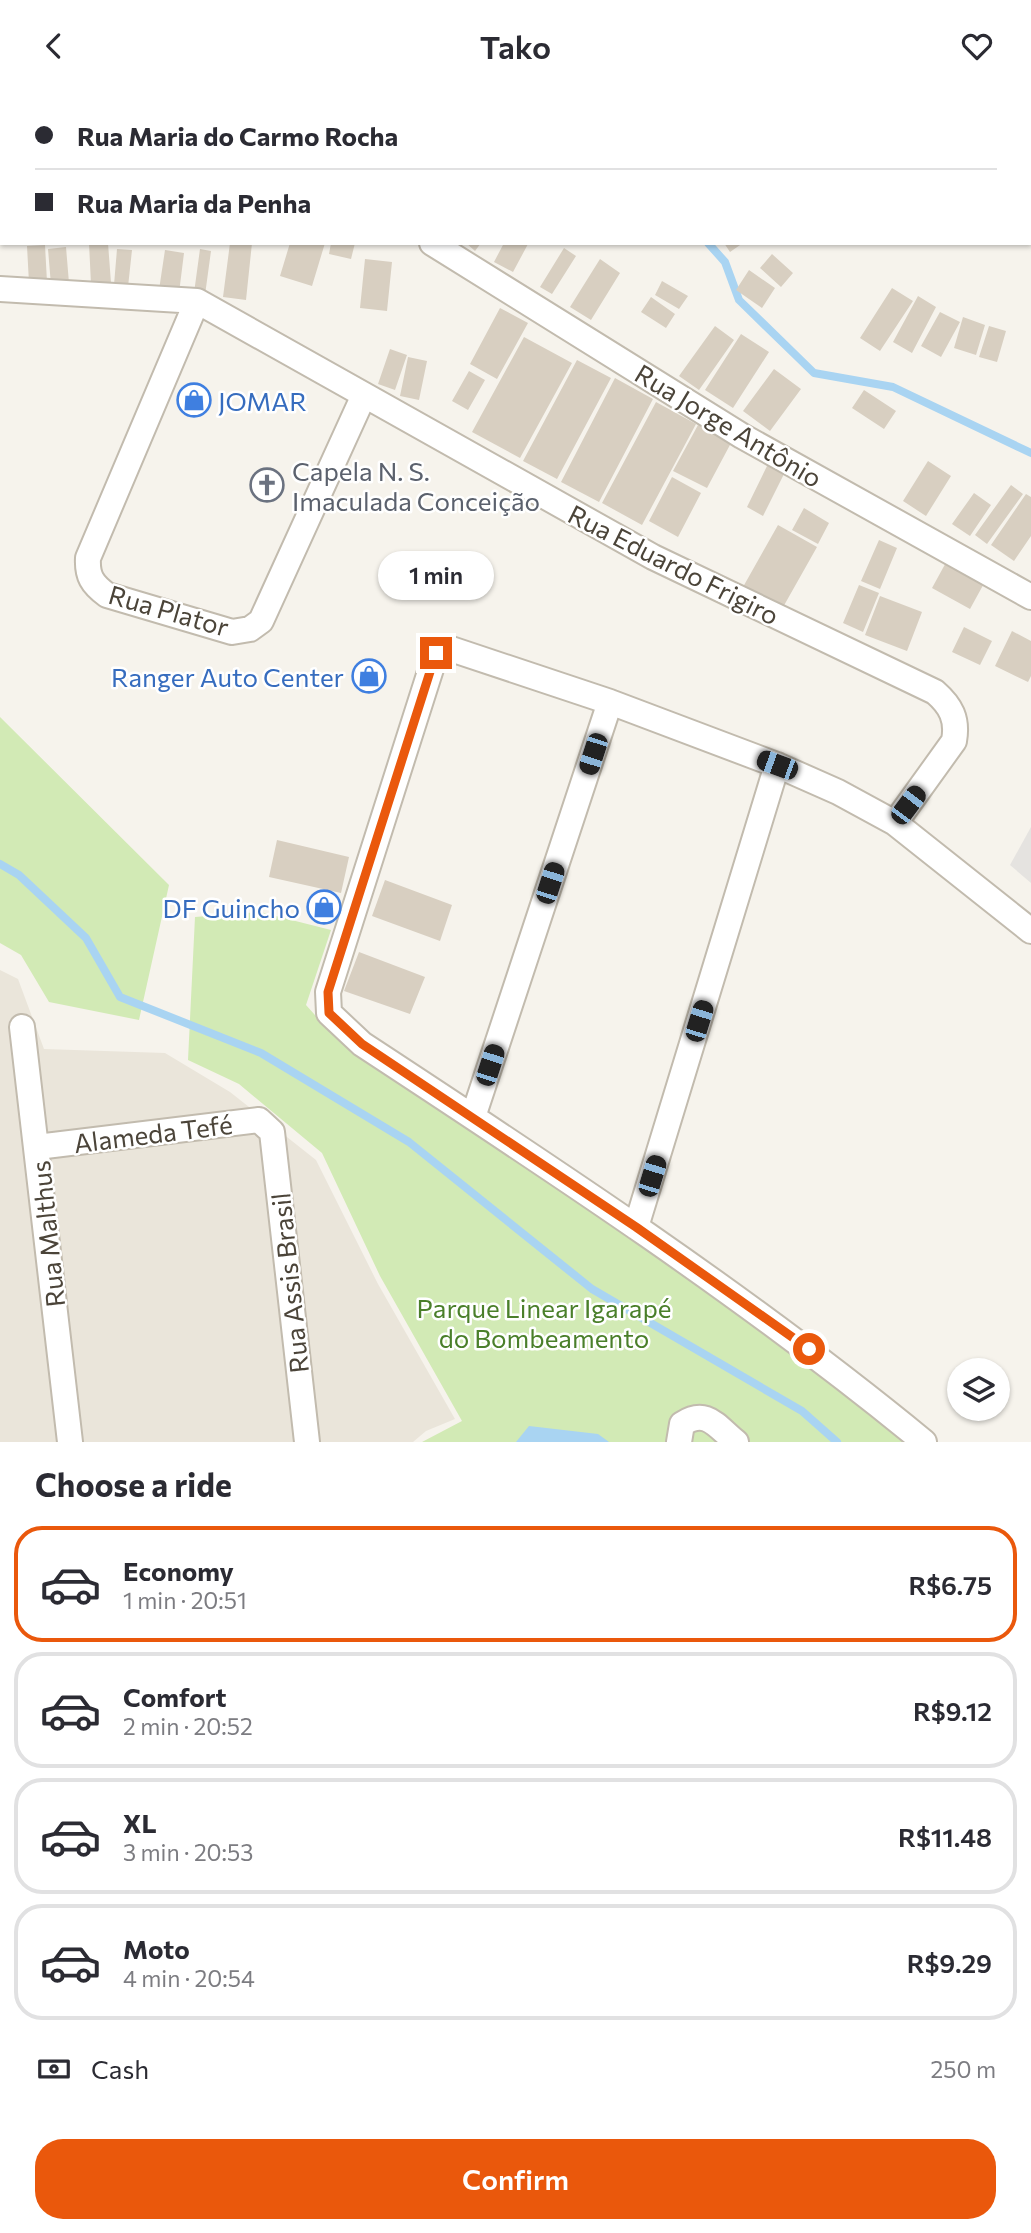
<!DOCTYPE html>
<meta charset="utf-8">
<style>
body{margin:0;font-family:Commissioner,sans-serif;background:#f2f2f3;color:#2b2b33;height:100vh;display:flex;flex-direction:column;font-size:26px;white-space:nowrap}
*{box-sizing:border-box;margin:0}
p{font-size:23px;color:#7c7c81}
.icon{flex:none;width:38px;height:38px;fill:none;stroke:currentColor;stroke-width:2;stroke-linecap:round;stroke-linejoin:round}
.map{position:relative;height:1351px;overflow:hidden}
.drawer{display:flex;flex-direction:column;background:#fff;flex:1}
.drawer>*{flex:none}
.banner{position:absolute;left:0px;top:0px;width:1032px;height:154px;box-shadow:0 2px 5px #0004;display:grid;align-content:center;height:154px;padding:0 35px;background:#fff}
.buttons{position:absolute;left:947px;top:1267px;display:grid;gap:14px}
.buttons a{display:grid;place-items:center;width:63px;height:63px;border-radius:50%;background:#fff;box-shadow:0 2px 5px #0004;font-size:35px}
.end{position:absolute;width:32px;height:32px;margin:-16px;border:9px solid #ea580c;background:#fff;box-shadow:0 0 0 4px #fff}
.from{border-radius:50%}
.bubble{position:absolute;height:49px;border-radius:24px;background:#fff;box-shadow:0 2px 5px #0004;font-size:23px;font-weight:600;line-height:49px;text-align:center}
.car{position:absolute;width:21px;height:42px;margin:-21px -10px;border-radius:9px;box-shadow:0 0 5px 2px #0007;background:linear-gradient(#222 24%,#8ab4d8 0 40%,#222 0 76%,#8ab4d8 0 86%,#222 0)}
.banner b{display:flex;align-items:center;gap:24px;height:66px;font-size:26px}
.banner b+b{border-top:2px solid #e1e1e2}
.banner i{width:18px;height:18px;background:#2b2b33}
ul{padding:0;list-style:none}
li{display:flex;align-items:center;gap:21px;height:116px;margin:0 14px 10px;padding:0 21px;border:4px solid #e1e1e2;border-radius:28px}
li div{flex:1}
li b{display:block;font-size:26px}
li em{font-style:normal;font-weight:600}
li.active{border-color:#ea580c}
li>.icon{width:63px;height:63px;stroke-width:1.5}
h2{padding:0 35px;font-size:32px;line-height:84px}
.pay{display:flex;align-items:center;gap:18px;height:77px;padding:0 35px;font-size:26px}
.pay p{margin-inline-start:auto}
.cta{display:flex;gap:14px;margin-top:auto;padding:14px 35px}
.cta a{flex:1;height:80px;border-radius:28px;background:#ea580c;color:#fff;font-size:28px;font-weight:600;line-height:80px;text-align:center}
header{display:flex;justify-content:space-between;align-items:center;height:91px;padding:0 35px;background:#fff;font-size:32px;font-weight:600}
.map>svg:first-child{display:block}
</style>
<header><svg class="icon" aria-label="back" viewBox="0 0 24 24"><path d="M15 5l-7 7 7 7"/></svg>Tako<svg class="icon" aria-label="heart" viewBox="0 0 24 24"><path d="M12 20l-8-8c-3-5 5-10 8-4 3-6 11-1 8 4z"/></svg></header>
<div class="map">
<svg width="1031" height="1351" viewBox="0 0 1031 1351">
<rect width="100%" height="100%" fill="#f6f3ec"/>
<path fill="#eae5da" d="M 0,879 L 18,888 L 44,958 L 165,962 L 230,1001 L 316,1069 L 378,1193 L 455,1328 L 426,1340 L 413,1351 L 0,1351 Z"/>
<path fill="#d2eab5" d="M 0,626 L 169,794 L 139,929 L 49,911 L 21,864 L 0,852 Z
M 260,821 L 331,839 L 306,914 L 331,942 L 734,1217 L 904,1351 L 422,1351 L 462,1330 L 380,1185 L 322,1062 L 239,993 L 188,969 L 195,826 Z"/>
<path fill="#e5e3e0" d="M 1031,736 L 1031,792 L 1010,774 Z"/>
<path fill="#a9d4f2" d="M 529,1335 L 598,1343 L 609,1351 L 516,1351 Z"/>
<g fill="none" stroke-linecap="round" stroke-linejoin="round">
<path stroke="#a9d4f2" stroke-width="8" d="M 402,0 L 404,2
M 708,152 L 725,171 L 739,209 L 814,282 L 893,296 L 1031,362
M 0,773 L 19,784 L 86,847 L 120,906 L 261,962 L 409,1051 L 592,1198 L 802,1320 L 837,1351"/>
</g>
<path fill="#d8cfc1" d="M 89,152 L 108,152 L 111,192 L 91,193 Z
M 230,152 L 252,152 L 246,209 L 223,206 Z
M 290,152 L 325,152 L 312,195 L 280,185 Z
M 331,152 L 355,152 L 351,168 L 329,163 Z
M 466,152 L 481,152 L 475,160 Z
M 504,152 L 528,153 L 513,181 L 494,171 Z
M 724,152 L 743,152 L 730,161 Z
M 45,154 L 47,191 L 29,192 L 27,155 Z
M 66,156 L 69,192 L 51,194 L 48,158 Z
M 564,157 L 576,165 L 552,203 L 540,196 Z
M 117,158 L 132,159 L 128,196 L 114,194 Z
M 200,158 L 211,160 L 205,204 L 194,202 Z
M 165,159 L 184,162 L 179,202 L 159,199 Z
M 772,163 L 793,182 L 781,196 L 760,177 Z
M 365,168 L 392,171 L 387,220 L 360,217 Z
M 600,168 L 620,182 L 591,229 L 570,216 Z
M 749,179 L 775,197 L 762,217 L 736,199 Z
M 662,190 L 688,205 L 679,218 L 655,204 Z
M 892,197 L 913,210 L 880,260 L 860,247 Z
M 918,205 L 936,216 L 912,262 L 893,251 Z
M 651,206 L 675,223 L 666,237 L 641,221 Z
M 500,217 L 528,232 L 497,288 L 470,273 Z
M 940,221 L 960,231 L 941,266 L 921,255 Z
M 963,226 L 985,234 L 976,264 L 954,257 Z
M 715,235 L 734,249 L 699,299 L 679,285 Z
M 989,235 L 1006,240 L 997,271 L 979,266 Z
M 741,243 L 769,261 L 733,317 L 705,299 Z
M 524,246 L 572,272 L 520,367 L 472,341 Z
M 390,258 L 407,264 L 395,299 L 378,293 Z
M 408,266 L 427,270 L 419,309 L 400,305 Z
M 577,269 L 611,287 L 557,388 L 523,370 Z
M 774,278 L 801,298 L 770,340 L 743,320 Z
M 469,280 L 485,289 L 468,319 L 452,310 Z
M 615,287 L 653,308 L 599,411 L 561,391 Z
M 864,299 L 896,320 L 884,338 L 852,317 Z
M 656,311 L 696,333 L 642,434 L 602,412 Z
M 698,334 L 731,352 L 707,397 L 673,380 Z
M 928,370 L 951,385 L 926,425 L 903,410 Z
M 768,373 L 785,381 L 763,425 L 747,416 Z
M 672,386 L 701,402 L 678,446 L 649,430 Z
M 1011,394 L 1023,403 L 987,453 L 975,444 Z
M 974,402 L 991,414 L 970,445 L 952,433 Z
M 1026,403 L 1031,406 L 1031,445 L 1014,470 L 991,454 Z
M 804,417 L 829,432 L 818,453 L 792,439 Z
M 778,434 L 817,456 L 782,518 L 743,496 Z
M 879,449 L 897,457 L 880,498 L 861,490 Z
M 949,466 L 987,487 L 970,518 L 932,497 Z
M 859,494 L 879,502 L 863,541 L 843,532 Z
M 880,505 L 922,521 L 907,560 L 865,544 Z
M 964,536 L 992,550 L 980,574 L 952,561 Z
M 1012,540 L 1031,550 L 1031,585 L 1028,591 L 995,575 Z
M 277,749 L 349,766 L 341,802 L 269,786 Z
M 385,789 L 452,814 L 440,850 L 372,825 Z
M 359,861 L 425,886 L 410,923 L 344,900 Z"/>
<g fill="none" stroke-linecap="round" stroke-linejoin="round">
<defs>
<path id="minor" d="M 238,2 L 239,0
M 0,52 L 2,51
M 432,152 L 742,345 L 1031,506
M 0,198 L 197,210 L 653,466 L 935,601 C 951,615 958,628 954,650 L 895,732
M 197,210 L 88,467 C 87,485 92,493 107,504 L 232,541 L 250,538 L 261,530 L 364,304
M 22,936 L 70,1351
M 473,1026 L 610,611
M 37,1056 L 259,1029 L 272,1041 L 307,1351
M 636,1136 L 777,674
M 679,1351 L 682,1333 C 707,1317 716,1335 736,1351
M 924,1351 C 746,1205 554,1079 362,953 L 329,922 L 328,901 L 436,562 L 445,556 L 610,611 L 777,674 L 838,701 L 895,732 L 1031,840"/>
</defs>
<use href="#minor" stroke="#c2bbae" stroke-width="28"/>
<use href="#minor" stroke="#fff" stroke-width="24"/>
</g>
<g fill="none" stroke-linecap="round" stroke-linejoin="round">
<path stroke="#ea580c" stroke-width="9" d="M 436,562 L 328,901 L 329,922 L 362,953 L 636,1136 L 809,1258"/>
</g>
<defs>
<symbol id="shop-ring" viewBox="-11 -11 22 22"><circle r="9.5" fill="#fff" stroke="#3f7fe0" stroke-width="1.5"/><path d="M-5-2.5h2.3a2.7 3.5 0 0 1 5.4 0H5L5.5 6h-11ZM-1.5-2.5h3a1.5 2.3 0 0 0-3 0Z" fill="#3f7fe0"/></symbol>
<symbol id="church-ring" viewBox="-11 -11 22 22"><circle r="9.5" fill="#fff" stroke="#6b7280" stroke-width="1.5"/><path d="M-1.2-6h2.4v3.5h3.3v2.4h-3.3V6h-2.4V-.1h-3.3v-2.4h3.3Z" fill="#6b7280"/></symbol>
</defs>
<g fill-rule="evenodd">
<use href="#shop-ring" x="175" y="290" width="38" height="38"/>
<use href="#church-ring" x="248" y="375" width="38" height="38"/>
<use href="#shop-ring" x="350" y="566" width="38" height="38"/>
<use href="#shop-ring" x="305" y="797" width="38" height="38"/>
</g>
<g text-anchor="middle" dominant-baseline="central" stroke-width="5" stroke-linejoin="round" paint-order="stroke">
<g font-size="26" fill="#366cbe" stroke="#fff" text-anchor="end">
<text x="218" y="309" text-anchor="start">JOMAR</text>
<text x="344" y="585">Ranger Auto Center</text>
<text x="300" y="816">DF Guincho</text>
</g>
<g font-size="26" fill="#4b4439" stroke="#fff">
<text transform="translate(729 334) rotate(31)">Rua Jorge Antônio</text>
<text transform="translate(674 473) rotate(27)">Rua Eduardo Frigiro</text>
<text transform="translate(169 519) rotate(16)">Rua Plator</text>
<text transform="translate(153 1042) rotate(-7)">Alameda Tefé</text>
<text transform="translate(47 1143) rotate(-96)">Rua Malthus</text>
<text transform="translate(289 1192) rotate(-96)">Rua Assis Brasil</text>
</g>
<g font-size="26" fill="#5b616d" stroke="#fff" text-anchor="start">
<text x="292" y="379">Capela N. S.<tspan x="292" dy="30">Imaculada Conceição</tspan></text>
</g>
<g font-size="26" fill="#4a7f2a" stroke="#fff">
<text x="544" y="1216">Parque Linear Igarapé<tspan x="544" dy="30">do Bombeamento</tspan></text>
</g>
</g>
</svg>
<div class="buttons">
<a><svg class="icon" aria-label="layers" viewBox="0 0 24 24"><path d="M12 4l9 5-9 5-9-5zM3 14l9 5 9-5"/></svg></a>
</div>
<i class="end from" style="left:809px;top:1258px"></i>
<i class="end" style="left:436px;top:562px"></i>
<div class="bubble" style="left:378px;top:460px;width:116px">1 min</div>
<i class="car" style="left:593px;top:663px;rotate:198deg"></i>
<i class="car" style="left:777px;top:674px;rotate:290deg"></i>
<i class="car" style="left:908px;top:714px;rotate:37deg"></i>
<i class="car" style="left:550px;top:792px;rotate:18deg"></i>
<i class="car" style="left:699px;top:930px;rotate:17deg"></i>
<i class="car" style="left:490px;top:974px;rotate:18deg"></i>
<i class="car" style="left:652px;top:1085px;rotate:17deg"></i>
<div class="banner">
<b><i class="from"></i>Rua Maria do Carmo Rocha</b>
<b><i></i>Rua Maria da Penha</b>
</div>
</div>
<section class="drawer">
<h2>Choose a ride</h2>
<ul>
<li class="active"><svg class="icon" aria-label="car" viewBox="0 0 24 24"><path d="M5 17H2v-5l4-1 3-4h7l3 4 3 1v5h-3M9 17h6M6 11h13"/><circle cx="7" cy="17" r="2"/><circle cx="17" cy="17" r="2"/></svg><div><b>Economy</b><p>1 min · 20:51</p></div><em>R$6.75</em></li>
<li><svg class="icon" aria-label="car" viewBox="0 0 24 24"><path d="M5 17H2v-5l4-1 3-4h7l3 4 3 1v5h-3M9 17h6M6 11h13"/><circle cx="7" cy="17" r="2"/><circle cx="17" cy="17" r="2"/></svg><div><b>Comfort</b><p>2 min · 20:52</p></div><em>R$9.12</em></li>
<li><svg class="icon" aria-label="car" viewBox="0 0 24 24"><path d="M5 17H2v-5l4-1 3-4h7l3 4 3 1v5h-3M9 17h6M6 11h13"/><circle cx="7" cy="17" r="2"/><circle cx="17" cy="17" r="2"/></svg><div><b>XL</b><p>3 min · 20:53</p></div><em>R$11.48</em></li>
<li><svg class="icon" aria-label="car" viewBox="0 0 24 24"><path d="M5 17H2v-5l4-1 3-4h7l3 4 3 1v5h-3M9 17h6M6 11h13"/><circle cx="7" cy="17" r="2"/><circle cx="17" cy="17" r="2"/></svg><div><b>Moto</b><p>4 min · 20:54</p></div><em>R$9.29</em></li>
</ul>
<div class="pay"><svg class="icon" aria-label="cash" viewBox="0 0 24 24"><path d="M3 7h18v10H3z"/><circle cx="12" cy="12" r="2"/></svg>Cash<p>250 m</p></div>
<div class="cta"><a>Confirm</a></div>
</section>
